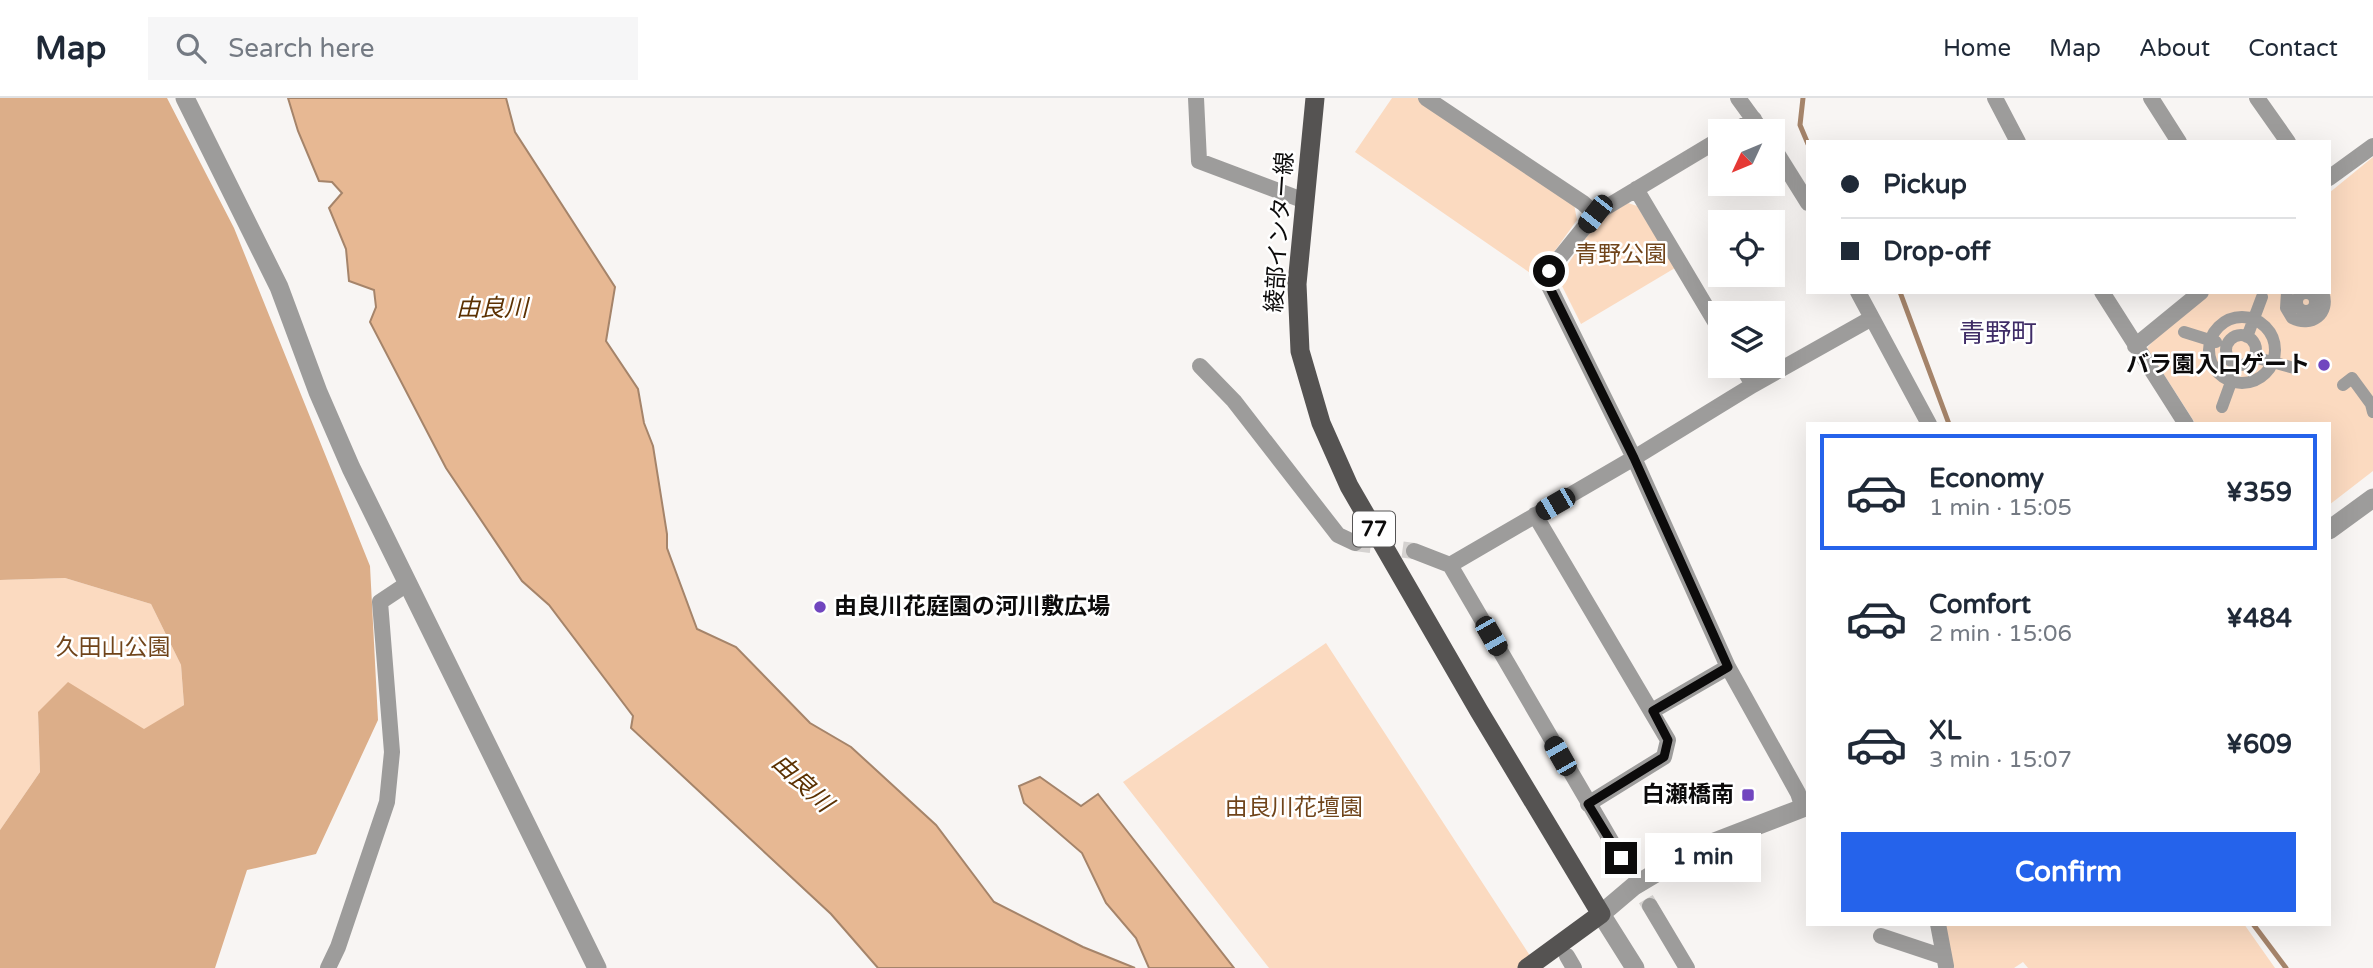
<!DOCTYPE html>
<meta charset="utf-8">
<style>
body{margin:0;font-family:"Varela Round","Noto Sans JP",sans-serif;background:#f6f6f7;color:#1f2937;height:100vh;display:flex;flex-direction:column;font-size:26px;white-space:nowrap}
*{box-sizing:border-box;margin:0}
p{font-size:23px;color:#747a83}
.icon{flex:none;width:38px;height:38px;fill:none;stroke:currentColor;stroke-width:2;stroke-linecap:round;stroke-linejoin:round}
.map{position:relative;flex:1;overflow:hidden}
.sheet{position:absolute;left:1806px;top:324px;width:525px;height:504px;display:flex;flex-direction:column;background:#fff;border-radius:0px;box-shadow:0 7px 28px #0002}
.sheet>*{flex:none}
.guide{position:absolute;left:1806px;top:42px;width:525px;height:154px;border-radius:0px;box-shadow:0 7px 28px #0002;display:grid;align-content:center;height:154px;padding:0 35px;background:#fff}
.needle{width:46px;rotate:226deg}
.controls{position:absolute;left:1708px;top:21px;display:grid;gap:14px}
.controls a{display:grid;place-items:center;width:77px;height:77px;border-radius:0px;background:#fff;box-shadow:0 7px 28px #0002;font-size:35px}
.end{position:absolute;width:32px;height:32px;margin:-16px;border:9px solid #0c0b0b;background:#fff;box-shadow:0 0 0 4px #fff}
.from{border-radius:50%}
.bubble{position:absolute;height:49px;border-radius:0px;background:#fff;box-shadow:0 7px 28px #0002;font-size:23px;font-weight:700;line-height:49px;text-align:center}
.car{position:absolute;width:21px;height:42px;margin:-21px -10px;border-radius:9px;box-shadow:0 0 5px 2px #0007;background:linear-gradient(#222 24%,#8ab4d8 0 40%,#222 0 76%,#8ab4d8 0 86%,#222 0)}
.guide b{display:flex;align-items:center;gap:24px;height:66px;font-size:26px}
.guide b+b{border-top:2px solid #e0e1e3}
.guide i{width:18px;height:18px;background:#1f2937}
ul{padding:12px 0 0;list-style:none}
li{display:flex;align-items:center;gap:21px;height:116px;margin:0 14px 10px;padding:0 21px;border:4px solid transparent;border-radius:0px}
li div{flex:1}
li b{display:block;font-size:26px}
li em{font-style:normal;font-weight:700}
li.active{border-color:#2563eb}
li>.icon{width:63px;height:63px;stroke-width:1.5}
.button{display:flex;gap:14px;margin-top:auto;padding:14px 35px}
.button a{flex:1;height:80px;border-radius:0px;background:#2563eb;color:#fff;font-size:28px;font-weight:700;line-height:80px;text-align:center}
header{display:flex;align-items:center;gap:42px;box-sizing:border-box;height:98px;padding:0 35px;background:#fff;border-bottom:2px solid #e0e1e3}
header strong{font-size:33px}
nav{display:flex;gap:38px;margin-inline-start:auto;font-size:24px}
.search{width:490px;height:63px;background:#f6f6f7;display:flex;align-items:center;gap:18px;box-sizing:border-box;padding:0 24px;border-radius:0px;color:#747a83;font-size:26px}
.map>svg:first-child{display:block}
</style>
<header>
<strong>Map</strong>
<div class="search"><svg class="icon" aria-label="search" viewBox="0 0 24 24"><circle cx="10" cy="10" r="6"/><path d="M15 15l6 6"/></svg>Search here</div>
<nav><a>Home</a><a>Map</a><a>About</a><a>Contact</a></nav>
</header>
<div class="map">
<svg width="2373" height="870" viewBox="0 0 2373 870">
<rect width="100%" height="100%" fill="#f8f5f3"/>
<path fill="#fbdac0" d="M 1392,0 L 1418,0 L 1574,106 L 1577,122 L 1536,179 L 1355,54 Z
M 2373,59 L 2373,373 L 2329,407 L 2329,326 L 2195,325 L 2147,250 L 2166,229 L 2209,194 L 2329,194 L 2329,95 Z
M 1628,105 L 1637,108 L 1675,170 L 1581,226 L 1558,180 L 1598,123 Z
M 65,480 L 151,506 L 181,567 L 184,607 L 144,632 L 38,614 L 40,674 L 0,732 L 0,482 Z
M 1326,545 L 1538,870 L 1269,870 L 1123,684 Z
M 1944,826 L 2244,826 L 2275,870 L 2028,870 L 2023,864 L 2014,870 L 1952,870 Z"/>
<path fill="#dcae89" d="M 0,0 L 167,0 L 234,130 L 370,468 L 378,622 L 316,756 L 247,772 L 215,870 L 0,870 L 0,732 L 40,674 L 38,614 L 68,584 L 144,631 L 184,607 L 181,567 L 151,506 L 65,480 L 0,482 Z"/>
<path fill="#e7b893" stroke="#a5846a" stroke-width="2" d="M 288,0 L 506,0 L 515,34 L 615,189 L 606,243 L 638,291 L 644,325 L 653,348 L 667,436 L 667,450 L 697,531 L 736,549 L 810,625 L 851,649 L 936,727 L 994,804 L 1083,849 L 1135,870 L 878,870 L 831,816 L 631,630 L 633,618 L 549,507 L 522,483 L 446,370 L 370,224 L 376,209 L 374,192 L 349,183 L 346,151 L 329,110 L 342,95 L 332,84 L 319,83 L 298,33 Z
M 1040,679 L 1081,708 L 1098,696 L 1234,870 L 1149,870 L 1136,840 L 1106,805 L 1082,755 L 1024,705 L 1019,688 Z"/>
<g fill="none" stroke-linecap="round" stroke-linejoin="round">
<path stroke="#a5846a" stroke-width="5" d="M 1803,0 L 1800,27 L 1808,46
M 1900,194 L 1949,326
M 2253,826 L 2286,870"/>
<path stroke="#d5d2d0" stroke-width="16" stroke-dasharray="16 8" stroke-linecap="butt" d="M 1355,445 L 1414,453
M 1621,760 L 1650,808"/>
<path stroke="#9d9c9b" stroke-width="12" d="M 2287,194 L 2286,210 L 2292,220 C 2311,230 2331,216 2323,194
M2297 204a9 9 0 1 1 18 0a9 9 0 1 1-18 0Z
M2209 252a33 33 0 1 1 66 0a33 33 0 1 1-66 0Z
M 2184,234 L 2216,244
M2226 252a15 15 0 1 1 30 0a15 15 0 1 1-30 0Z
M 2247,239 L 2262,199
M 2254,259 L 2294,270
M 2343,287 L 2352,280 L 2371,306 L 2373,314
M 2222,309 L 2234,276"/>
<path stroke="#9d9c9b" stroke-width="16" d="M 1196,0 L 1199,63 L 1305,103
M 1426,0 L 1583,105 L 1595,116
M 1738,0 L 1762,33
M 1995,0 L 2018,44
M 2151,0 L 2179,44
M 2257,0 L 2288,44
M 1734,33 L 1754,21
M 1720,41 L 1595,116 L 1549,173 L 1549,188 L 1634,360 L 1728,569 L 1798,695 L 1803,710
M 1773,49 L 1808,105
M 2329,80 L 2373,48
M 1636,91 L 1720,232
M 1858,194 L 1929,326
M 2102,194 L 2186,326
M 2135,248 L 2201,194
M 1200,268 L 1234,303 L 1338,437 L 1355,445
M 1742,268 L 1753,287
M 1535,417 L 1668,642 L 1664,659 L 1588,706
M 1414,453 L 1450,467 L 1621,760
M 1450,467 L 1634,360 L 1753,287 L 1872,220
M 1652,613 L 1728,569
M 1650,808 L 1687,870
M 1938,826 L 1946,868
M 1881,838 L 1944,859
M 1567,858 L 1574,870
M 328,870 L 338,849 L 387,704 L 392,654 L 380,504 L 407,486"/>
<path stroke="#9d9c9b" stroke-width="19" d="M 185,0 L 279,189 L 318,294 L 351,370 L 597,870
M 2329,432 L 2373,400
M 1635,870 L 1601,816 L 1634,788 L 1696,751 L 1808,708"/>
<path stroke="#555352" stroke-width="19" d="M 1315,0 L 1297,186 L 1300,253 L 1321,325 L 1349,388 L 1479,613 L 1601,816 L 1527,870"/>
</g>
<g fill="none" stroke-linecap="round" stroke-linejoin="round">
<path stroke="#0c0b0b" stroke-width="9" d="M 1549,173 L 1549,188 L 1634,360 L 1728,569 L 1653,613 L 1668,642 L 1664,659 L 1588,706 L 1621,760"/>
</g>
<g fill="#7146bf" stroke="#fff" stroke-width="2.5">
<circle cx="2324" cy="267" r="7"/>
<circle cx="820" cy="509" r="7"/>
<rect x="1741" y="690" width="14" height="14" rx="3.5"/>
</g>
<g text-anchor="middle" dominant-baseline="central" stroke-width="5" stroke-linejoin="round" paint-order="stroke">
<rect fill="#fff" stroke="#555454" stroke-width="2" x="1353" y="413.5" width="42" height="35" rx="5"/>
<g font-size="21" font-weight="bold" fill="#0c0b0b">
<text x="1374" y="431">77</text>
</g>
<g font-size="23" fill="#0c0b0b" stroke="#fff">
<text transform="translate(1280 134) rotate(-86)">綾部インター線</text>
</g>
<g font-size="23" fill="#70441a" stroke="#fff">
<text x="1621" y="157">青野公園</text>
<text x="113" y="550">久田山公園</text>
<text x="1294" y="710">由良川花壇園</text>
</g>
<g font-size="23" font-weight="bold" fill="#0c0b0b" stroke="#fff" text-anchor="end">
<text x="2310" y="267">バラ園入口ゲート</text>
<text x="834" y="509" text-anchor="start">由良川花庭園の河川敷広場</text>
<text x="1734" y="697">白瀬橋南</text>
</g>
<g font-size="24" font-style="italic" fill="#5c3102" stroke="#fff">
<text x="492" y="210">由良川</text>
<text transform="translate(802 685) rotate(43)">由良川</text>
</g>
<g font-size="26" fill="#3f2c67" stroke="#fff">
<text x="1998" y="235">青野町</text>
</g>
</g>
</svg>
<div class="controls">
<a><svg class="needle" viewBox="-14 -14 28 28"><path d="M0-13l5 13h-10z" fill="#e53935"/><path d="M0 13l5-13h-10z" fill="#747a83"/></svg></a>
<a><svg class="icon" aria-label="locate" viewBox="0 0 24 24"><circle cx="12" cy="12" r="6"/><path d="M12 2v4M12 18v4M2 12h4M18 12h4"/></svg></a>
<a><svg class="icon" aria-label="layers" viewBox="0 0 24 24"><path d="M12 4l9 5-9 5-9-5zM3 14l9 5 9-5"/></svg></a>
</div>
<i class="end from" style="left:1549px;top:173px"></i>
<i class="end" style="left:1621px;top:760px"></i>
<div class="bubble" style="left:1645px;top:735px;width:116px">1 min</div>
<i class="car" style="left:1595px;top:116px;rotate:218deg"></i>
<i class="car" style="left:1555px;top:406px;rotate:240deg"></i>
<i class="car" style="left:1491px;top:538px;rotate:150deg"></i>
<i class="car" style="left:1560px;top:658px;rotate:330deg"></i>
<div class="guide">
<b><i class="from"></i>Pickup</b>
<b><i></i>Drop-off</b>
</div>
<section class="sheet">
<ul>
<li class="active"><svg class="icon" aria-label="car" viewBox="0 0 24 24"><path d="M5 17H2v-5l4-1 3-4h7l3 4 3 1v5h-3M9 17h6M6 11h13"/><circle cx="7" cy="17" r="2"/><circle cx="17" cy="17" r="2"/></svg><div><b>Economy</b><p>1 min · 15:05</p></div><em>¥359</em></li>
<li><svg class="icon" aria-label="car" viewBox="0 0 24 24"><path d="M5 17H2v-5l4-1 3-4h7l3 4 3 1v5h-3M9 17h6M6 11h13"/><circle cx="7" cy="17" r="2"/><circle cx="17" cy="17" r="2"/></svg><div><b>Comfort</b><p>2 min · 15:06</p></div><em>¥484</em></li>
<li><svg class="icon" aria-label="car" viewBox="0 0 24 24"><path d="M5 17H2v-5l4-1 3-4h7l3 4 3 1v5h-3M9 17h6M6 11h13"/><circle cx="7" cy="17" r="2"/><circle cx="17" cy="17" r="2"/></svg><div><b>XL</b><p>3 min · 15:07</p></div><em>¥609</em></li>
</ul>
<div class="button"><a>Confirm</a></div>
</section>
</div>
